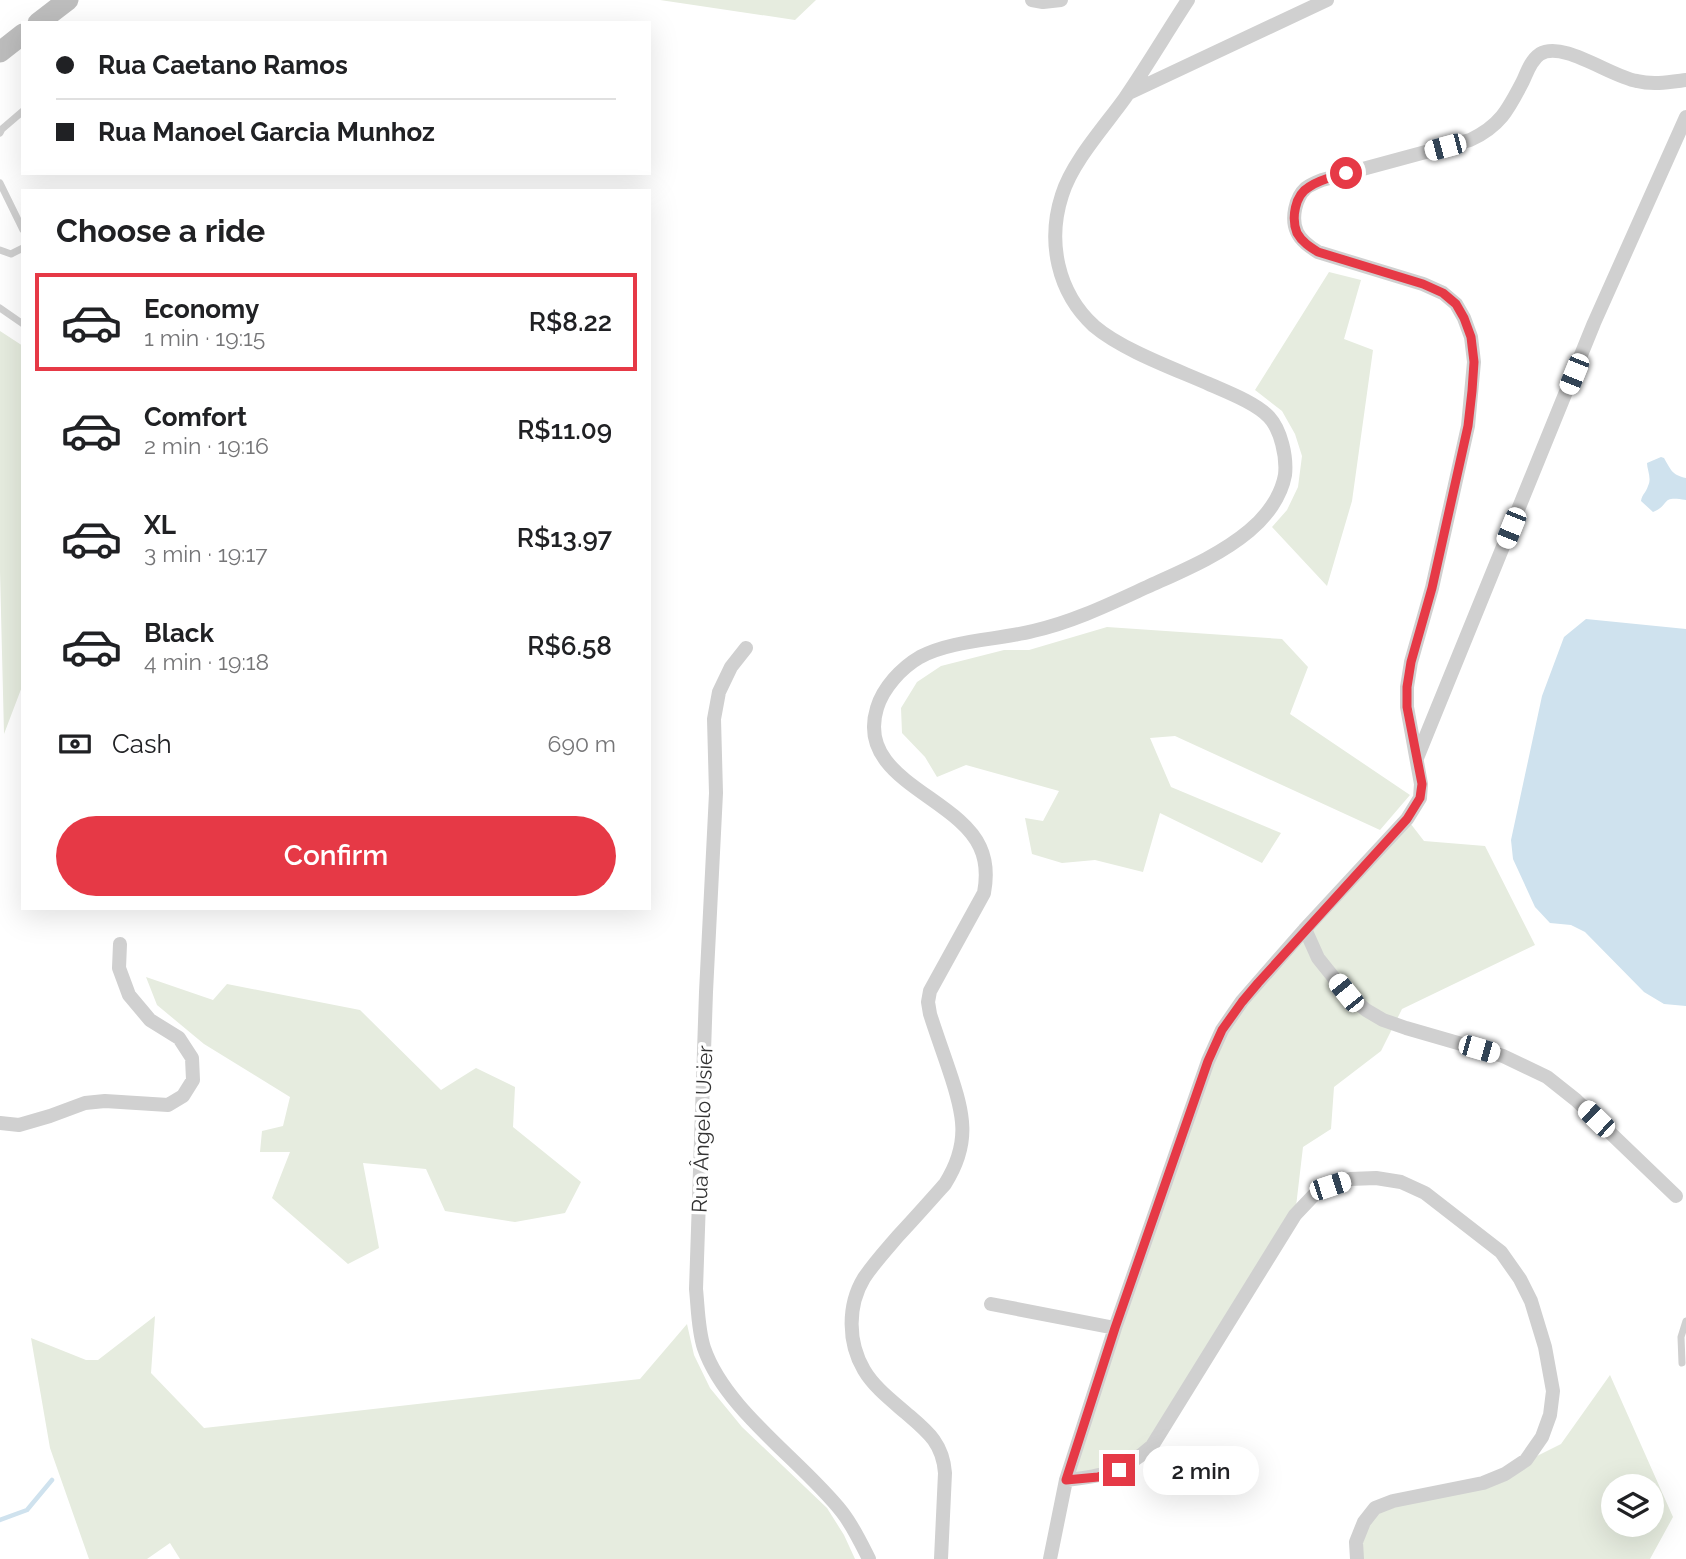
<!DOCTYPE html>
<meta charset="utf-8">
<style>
body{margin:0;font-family:Raleway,sans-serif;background:#f6f6f6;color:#202124;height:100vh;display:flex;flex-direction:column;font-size:26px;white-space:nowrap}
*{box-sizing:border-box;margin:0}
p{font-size:23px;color:#757577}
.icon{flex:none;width:38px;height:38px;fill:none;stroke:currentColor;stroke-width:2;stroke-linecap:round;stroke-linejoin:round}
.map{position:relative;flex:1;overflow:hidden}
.drawer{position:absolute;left:21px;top:189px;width:630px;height:721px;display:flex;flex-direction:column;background:#fff;border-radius:0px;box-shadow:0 7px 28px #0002}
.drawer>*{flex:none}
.hud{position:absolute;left:21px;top:21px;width:630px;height:154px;border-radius:0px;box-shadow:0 7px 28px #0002;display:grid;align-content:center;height:154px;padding:0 35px;background:#fff}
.fabs{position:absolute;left:1601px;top:1474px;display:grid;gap:14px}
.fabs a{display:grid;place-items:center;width:63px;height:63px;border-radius:50%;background:#fff;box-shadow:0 7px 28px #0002;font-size:35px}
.end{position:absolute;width:32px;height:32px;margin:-16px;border:9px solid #e63946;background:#fff;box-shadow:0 0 0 4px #fff}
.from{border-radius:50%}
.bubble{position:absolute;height:49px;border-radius:24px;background:#fff;box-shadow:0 7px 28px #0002;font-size:23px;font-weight:600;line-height:49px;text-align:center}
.car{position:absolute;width:21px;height:42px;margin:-21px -10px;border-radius:9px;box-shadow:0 0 5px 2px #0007;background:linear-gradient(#fff 24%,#345 0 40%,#fff 0 76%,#345 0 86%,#fff 0)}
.hud b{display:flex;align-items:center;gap:24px;height:66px;font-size:26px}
.hud b+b{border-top:2px solid #e0e0e0}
.hud i{width:18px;height:18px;background:#202124}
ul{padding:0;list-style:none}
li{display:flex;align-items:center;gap:21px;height:98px;margin:0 14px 10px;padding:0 21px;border:4px solid transparent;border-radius:0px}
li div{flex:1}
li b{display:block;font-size:26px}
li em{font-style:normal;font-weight:600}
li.selected{border-color:#e63946}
li>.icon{width:63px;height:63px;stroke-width:1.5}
h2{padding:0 35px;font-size:32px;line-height:84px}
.pay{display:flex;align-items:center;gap:18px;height:77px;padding:0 35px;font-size:26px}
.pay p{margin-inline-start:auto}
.primary-button{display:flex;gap:14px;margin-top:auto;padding:14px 35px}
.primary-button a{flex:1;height:80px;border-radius:42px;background:#e63946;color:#fff;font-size:28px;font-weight:600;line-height:80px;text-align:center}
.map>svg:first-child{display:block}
</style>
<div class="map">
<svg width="1686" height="1559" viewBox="0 0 1686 1559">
<rect width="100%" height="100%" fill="#fff"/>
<path fill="#e6ecdf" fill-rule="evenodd" d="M 660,0 L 816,0 L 795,20 Z
M 1329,272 L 1361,280 L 1344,339 L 1373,350 L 1352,501 L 1327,586 L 1272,527 L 1287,510 L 1298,487 L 1302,456 L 1295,434 L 1282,411 L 1255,390 Z
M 0,331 L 23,346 L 23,684 L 4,734 L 0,571 Z
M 1107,627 L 1282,639 L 1308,667 L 1290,714 L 1410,795 L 1380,830 L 1175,736 L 1150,738 L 1171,787 L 1281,833 L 1262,863 L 1160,813 L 1143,872 L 1095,860 L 1062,863 L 1032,854 L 1025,818 L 1043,821 L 1059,791 L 966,765 L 937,777 L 925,757 L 902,733 L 901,708 L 917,682 L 941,666 L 1004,650 L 1029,650 Z
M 1407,819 L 1424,841 L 1485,846 L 1535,945 L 1402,1009 L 1381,1051 L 1334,1087 L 1331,1129 L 1303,1147 L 1295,1215 L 1136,1460 L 1066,1480 L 1222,1030 Z
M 146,977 L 213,1000 L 227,984 L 360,1010 L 441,1090 L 476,1068 L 515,1087 L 513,1127 L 581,1182 L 565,1213 L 515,1222 L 445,1211 L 426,1169 L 363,1163 L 379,1248 L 348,1264 L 272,1198 L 290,1152 L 260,1152 L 262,1131 L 283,1126 L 290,1097 L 204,1044 L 157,1005 Z
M 155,1316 L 151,1373 L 204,1428 L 640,1379 L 687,1324 L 694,1355 L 710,1388 L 742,1427 L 827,1508 L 844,1535 L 855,1559 L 180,1559 L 170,1543 L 147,1559 L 89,1559 L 50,1448 L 31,1338 L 86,1360 L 98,1360 Z
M 1610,1375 L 1673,1517 L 1650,1559 L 1357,1559 L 1375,1508 L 1483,1483 L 1561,1444 ZM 1614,1486 L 1652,1486 L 1652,1524 L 1614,1524 Z"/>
<path fill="#cfe2ee" d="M 1661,457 L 1664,458 C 1671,470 1672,475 1686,478 L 1686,500 C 1659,495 1671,505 1653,512 L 1641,501 C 1642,494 1646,493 1648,486 C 1652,478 1647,470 1647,463 Z
M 1586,619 L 1686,629 L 1686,1006 L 1664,1004 L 1644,992 L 1585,932 L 1571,925 L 1550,923 L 1535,907 L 1513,859 L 1511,840 L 1542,696 L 1564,637 Z"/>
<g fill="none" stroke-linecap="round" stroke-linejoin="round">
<path stroke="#cfe2ee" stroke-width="4.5" d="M 0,1520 L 27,1510 L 52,1480"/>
<path stroke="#d0d0d0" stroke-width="7" d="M 0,133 L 2,129 L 23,111
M 0,183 L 23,230
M 0,250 L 11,254 L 23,248
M 0,308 L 23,324
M 1682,1363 L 1681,1337 L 1686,1321"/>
<path stroke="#d0d0d0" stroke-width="14" d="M 1032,0 L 1043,2 L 1061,0
M 1129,93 L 1327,0
M 746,648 L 731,667 L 719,692 L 714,719 L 716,793 L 706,992 L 696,1289 C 698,1308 698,1330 704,1348 C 725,1410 802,1461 842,1512 C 853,1526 861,1543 869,1559
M 1417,758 L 1594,323 L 1686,117
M 1305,929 L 1318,958 L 1346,993 L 1366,1010 L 1383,1020 L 1406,1028 L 1503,1056 L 1547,1077 L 1576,1100 L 1676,1196
M 0,1123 L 19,1125 L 50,1116 L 85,1103 L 105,1101 L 168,1105 L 183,1096 L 193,1080 L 192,1058 L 179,1038 L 150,1020 L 129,995 L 119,968 L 120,944
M 991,1304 L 1115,1328
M 1066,1480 C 1104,1476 1123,1472 1152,1446 L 1295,1215 L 1313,1196 L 1330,1186 L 1350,1179 L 1376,1178 L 1401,1182 L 1425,1193 L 1501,1252 L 1520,1279 L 1531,1301 L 1545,1347 L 1553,1391 L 1550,1415 L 1542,1437 L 1526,1460 L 1505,1474 L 1483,1483 L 1393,1501 L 1375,1508 L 1364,1522 L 1356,1542 L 1357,1559
M 941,1559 L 945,1473 C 943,1443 927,1431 906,1413 C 891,1400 874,1387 864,1370 C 848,1343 847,1306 864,1278 C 874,1263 886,1250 898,1236 C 914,1219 929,1202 945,1184 C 971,1143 964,1114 949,1070 C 943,1052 936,1033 930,1014 L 928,1002 L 930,991 L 984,893 C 987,877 987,862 980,847 C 957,796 855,779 877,708 C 883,688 901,668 920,657 C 952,640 998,640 1033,631 C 1073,622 1110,604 1147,587 C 1182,571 1219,556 1249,531 C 1266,517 1281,497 1285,475 C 1287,457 1281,430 1269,417 C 1256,403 1227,392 1209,384 C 1175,369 1122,350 1094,326 C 1057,292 1047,241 1062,195 C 1072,162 1105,126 1125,98 C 1147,66 1167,32 1188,0
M 1050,1559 L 1066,1480 L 1115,1328 L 1208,1061 L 1222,1030 L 1242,1001 L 1305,929 L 1407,819 L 1420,798 L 1421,784 L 1407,707 L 1407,687 L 1411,662 L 1432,588 L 1468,426 L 1474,362 L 1471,337 L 1464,318 L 1456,304 L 1443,293 L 1423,284 L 1318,252 C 1310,247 1301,241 1297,232 C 1291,219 1295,198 1306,188 C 1310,185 1317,182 1322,180 L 1470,140 C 1500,126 1508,110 1523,81 C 1527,72 1531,60 1540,54 C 1563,40 1611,77 1637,81 C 1653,85 1670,82 1686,80"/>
<path stroke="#bdbdbd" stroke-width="21" d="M 38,23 L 68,0
M 0,52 L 23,34"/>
</g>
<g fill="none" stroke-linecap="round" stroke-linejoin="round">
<path stroke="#e63946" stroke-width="9" d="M 1119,1470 L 1098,1477 L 1066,1480 L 1115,1328 L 1208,1061 L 1222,1030 L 1242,1002 L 1258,983 L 1407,819 L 1420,798 L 1422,784 L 1407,707 L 1407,687 L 1411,662 L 1432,588 L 1468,426 L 1472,391 L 1474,362 L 1471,337 L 1464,318 L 1456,304 L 1443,293 L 1423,284 L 1318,252 C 1310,247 1302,242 1297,233 C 1291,218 1295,195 1309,187 C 1320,179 1333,177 1346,173"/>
</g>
<g text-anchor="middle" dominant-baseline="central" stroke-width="7" stroke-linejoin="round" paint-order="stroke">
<g font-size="21" fill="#333" stroke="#fff">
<text transform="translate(702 1129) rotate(-88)">Rua Ângelo Usier</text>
</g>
</g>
</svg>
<div class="fabs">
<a><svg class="icon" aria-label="layers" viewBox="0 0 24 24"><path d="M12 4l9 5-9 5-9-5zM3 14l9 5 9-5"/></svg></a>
</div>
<i class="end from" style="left:1346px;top:173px"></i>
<i class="end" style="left:1119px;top:1470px"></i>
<div class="bubble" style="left:1143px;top:1446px;width:116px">2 min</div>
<i class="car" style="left:1445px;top:147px;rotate:255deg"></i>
<i class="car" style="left:1574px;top:374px;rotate:202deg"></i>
<i class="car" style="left:1511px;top:528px;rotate:202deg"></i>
<i class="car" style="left:1346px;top:993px;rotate:321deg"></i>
<i class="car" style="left:1479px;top:1049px;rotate:106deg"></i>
<i class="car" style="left:1596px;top:1119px;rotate:314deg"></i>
<i class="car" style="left:1330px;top:1186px;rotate:72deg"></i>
<div class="hud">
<b><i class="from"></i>Rua Caetano Ramos</b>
<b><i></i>Rua Manoel Garcia Munhoz</b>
</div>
<section class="drawer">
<h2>Choose a ride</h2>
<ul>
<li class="selected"><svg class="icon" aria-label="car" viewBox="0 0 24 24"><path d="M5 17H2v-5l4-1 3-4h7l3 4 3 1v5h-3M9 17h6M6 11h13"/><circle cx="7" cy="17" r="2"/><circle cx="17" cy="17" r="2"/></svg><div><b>Economy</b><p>1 min · 19:15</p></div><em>R$8.22</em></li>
<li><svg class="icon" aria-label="car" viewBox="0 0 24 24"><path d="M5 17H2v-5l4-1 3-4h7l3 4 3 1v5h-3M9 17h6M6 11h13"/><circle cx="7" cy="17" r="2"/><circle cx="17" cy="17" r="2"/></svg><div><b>Comfort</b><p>2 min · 19:16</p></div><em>R$11.09</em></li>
<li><svg class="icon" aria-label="car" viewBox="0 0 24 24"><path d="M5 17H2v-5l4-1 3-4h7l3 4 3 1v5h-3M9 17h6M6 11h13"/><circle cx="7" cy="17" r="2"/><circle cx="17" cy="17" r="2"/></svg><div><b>XL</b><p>3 min · 19:17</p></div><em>R$13.97</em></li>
<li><svg class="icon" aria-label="car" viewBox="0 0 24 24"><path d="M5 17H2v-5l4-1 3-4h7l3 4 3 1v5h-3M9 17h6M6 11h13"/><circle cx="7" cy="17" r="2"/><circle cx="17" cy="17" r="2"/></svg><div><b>Black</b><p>4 min · 19:18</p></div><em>R$6.58</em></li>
</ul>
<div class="pay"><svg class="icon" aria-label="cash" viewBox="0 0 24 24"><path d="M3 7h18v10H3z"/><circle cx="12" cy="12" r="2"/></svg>Cash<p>690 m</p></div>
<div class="primary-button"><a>Confirm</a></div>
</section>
</div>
